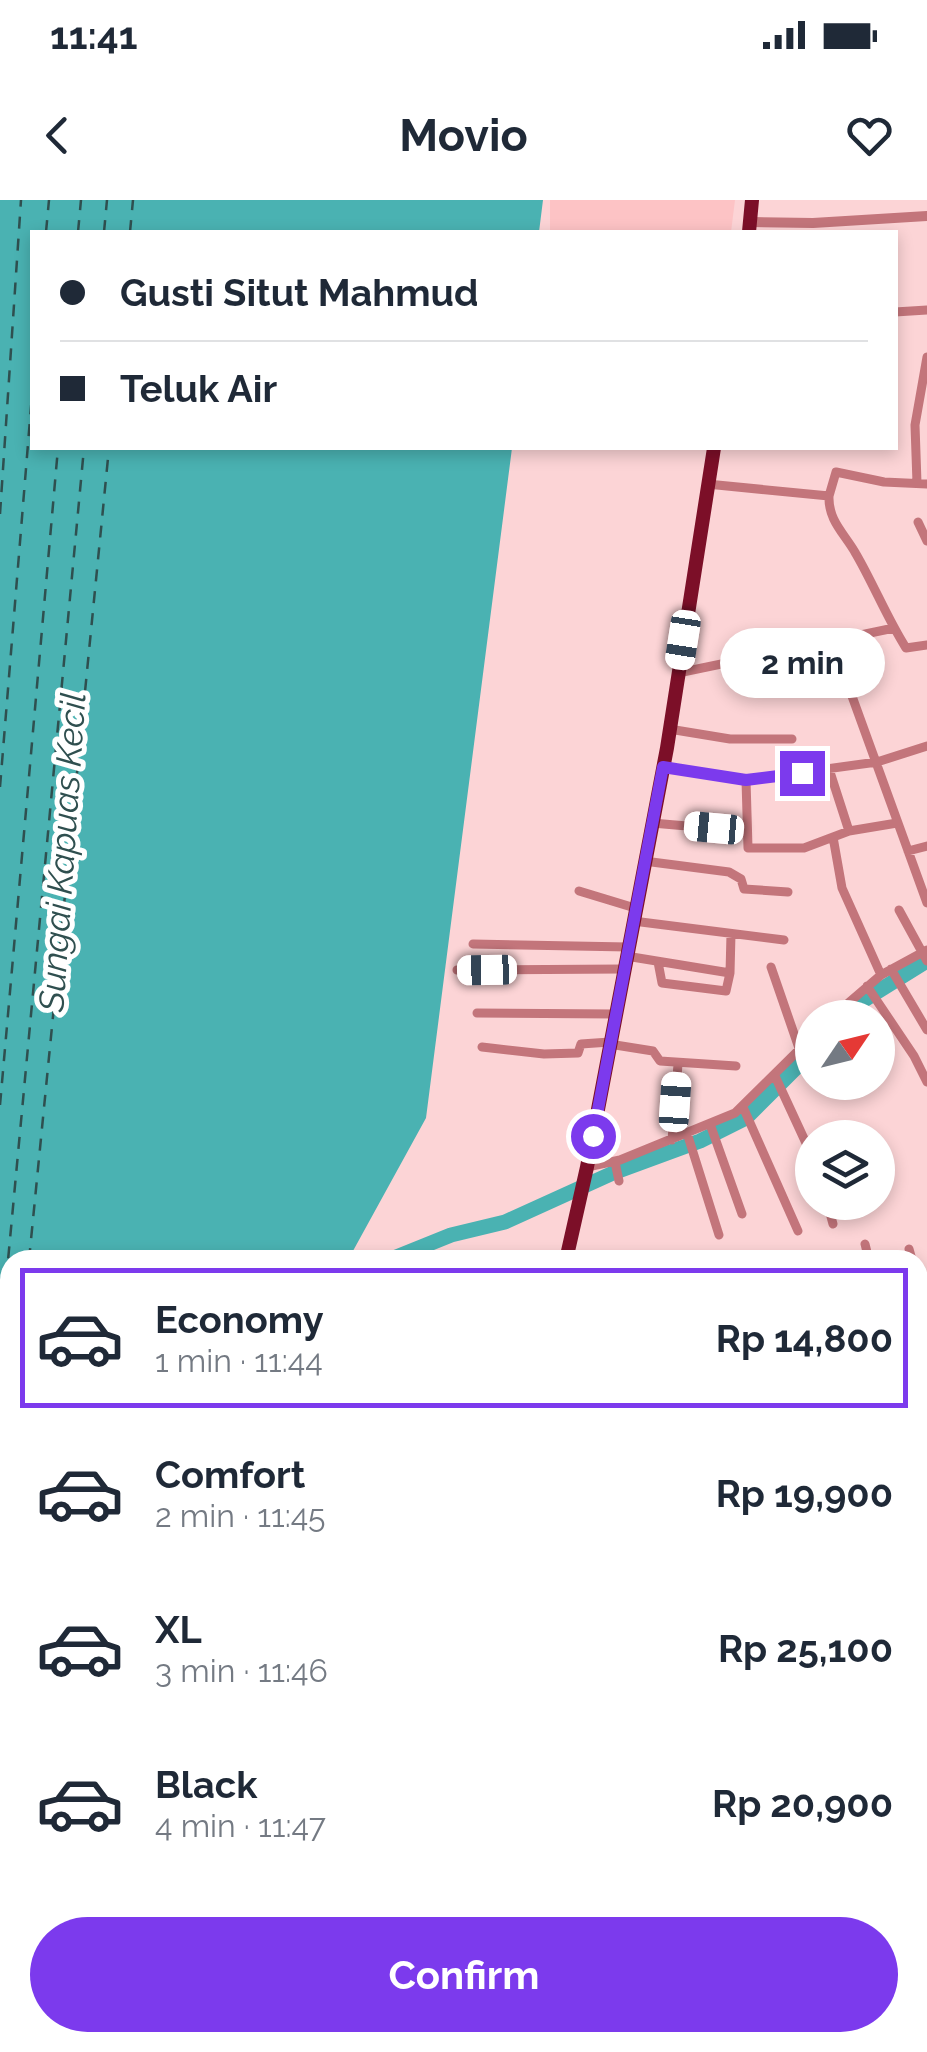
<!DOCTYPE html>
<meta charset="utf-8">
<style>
body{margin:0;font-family:Raleway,sans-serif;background:#f2f2f3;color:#1f2937;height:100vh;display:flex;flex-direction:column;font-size:38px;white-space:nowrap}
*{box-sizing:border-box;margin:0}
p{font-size:32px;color:#747a83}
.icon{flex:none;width:55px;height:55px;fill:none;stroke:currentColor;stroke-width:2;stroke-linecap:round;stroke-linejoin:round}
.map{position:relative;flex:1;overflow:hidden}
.drawer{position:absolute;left:0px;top:1050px;width:928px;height:802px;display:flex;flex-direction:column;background:#fff;border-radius:30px 30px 0 0;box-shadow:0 5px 15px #0003}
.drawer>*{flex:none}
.top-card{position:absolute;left:30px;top:30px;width:868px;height:220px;border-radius:0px;box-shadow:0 5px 15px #0003;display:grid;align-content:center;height:220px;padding:0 30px;background:#fff}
.needle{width:65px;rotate:55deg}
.fabs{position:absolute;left:795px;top:800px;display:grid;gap:20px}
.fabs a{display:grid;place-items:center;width:100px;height:100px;border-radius:50%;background:#fff;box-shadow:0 5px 15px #0003;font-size:50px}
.end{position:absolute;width:45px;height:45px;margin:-22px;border:12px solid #7c3aed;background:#fff;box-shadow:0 0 0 5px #fff}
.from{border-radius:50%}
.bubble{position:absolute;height:70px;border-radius:35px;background:#fff;box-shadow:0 5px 15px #0003;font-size:32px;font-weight:700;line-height:70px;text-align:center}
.car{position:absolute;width:30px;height:60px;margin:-30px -15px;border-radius:12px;box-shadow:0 0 8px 2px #0007;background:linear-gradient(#fff 24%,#345 0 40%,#fff 0 76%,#345 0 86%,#fff 0)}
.top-card b{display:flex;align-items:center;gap:35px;height:95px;font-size:38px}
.top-card b+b{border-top:2px solid #e0e1e3}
.top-card i{width:25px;height:25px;background:#1f2937}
ul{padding:18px 0 0;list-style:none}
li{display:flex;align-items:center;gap:30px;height:140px;margin:0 20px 15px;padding:0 10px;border:5px solid transparent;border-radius:0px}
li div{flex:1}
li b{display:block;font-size:38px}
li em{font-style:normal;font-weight:700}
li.current{border-color:#7c3aed}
li>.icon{width:90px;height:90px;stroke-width:1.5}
.cta{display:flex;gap:20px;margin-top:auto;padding:20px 30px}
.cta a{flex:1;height:115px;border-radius:60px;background:#7c3aed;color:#fff;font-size:40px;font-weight:700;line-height:115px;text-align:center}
.status{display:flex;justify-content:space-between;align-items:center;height:70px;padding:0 50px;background:#fff;direction:ltr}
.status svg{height:28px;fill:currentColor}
header{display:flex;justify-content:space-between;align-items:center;height:130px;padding:0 30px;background:#fff;font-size:45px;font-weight:700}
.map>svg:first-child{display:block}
</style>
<div class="status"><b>11:41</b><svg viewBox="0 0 49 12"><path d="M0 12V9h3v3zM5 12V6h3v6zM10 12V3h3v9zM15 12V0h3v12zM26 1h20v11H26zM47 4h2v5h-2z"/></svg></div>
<header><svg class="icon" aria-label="back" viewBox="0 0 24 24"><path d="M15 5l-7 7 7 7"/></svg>Movio<svg class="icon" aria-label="heart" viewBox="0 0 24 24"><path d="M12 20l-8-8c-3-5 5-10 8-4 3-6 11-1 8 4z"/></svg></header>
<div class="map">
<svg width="927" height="1852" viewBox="0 0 927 1852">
<rect width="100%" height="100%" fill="#fcd4d6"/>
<path fill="#fdc3c5" d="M 550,0 L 735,0 L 731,32 L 550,32 Z"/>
<path fill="#e5b7f9" d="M 918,1770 L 927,1773 L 927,1852 L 887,1852 L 889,1843 L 918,1842 Z"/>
<path fill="#4ab2b2" d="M 0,0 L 543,0 L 539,32 L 32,32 L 32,248 L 512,248 L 426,918 L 348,1060 L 10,1060 L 10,1842 L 260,1843 L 259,1852 L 0,1852 Z"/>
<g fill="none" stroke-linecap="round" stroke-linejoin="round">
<path stroke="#4ab2b2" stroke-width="9" d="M 918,1631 L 927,1633"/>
<path stroke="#4ab2b2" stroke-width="15" d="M 847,818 L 864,800 L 927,761
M 389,1060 L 451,1035 L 505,1022 L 613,973 L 700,941 L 746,918 L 812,852"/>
<path stroke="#2f4f4f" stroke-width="2.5" stroke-dasharray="12 10" stroke-linecap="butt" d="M 46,32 L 49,0
M 78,32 L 81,0
M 104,32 L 107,0
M 130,32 L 133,0
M 0,314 L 21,0
M 0,587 L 32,195
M 0,905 L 58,248
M 29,1060 L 109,248
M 0,1146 L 84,248
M 0,1353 L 10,1252"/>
<path stroke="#c3757b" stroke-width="9" d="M 895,112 L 927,110
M 917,283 L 915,225 L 927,157
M 707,284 L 829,296 L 836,272 L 884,282 L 927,284
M 829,296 C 828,321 845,334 856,354 C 874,385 887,418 906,448 L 927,445
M 918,322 L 927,341
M 832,441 L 927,703
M 678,473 L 894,428
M 669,529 L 730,539 L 792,539
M 663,567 L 746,580 L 877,562 L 927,546
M 829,569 L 849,631
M 746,580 L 748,648 L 804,648 L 849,631 L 897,623
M 652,623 L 745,631
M 833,637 L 842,688 L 881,775
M 908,651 L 927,646
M 644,661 L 729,672 L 741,679 L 744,689 L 788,692
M 579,691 L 635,708
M 899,710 L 927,761
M 633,721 L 784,740
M 473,744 L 628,747
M 626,756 L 730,773
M 658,762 L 662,783 L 726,791 L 730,773 L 731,734
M 771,767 L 800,851
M 891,769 L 927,830
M 457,770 L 623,769
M 867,786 L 914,856 L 927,882
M 477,813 L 615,814
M 831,818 L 881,775 L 927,750
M 609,844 L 653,851 L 660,861 L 736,866
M 482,847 L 544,854 L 578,853 L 581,844 L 610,842
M 775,876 L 812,956
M 743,907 L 798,1031
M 710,924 L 742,1014
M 687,933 L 719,1035
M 672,940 L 678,864
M 615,962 L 619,981
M 587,967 L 620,960 L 735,913 L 812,837
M 827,1002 L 833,1024
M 865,1044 L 869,1060
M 909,1049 L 912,1060
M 918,1089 L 927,1141
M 918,1155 L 927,1159
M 918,1261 L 927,1270
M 918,1303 L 927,1292
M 918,1369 L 927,1380
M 918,1490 L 927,1499
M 918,1532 L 927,1539
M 918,1605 L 927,1571
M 918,1615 L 927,1619
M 918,1710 L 927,1712
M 607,1842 L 625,1852
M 825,1842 L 845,1851
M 295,1852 L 300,1842
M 712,1852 L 714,1842
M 775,1852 L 778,1842"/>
<path stroke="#c3757b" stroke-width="10" d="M 750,22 L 813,23 L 927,16"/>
<path stroke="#7c0f28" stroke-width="14" d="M 749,32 L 752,0
M 566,1060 L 587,967 L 667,548 L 714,248
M 397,1852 L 399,1842"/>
</g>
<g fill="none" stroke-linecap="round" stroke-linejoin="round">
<path stroke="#7c3aed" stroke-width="12" d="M 593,936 L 663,567 L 746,580 L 802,573"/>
</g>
<g text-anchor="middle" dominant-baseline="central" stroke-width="10" stroke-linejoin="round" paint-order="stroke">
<g font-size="35" font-style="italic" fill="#2f4f4f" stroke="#fff">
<text transform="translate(62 652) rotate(-86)">Sungai Kapuas Kecil</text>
</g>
</g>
</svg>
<div class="fabs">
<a><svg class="needle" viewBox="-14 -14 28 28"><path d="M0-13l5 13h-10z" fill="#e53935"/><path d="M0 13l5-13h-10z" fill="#747a83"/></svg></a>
<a><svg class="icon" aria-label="layers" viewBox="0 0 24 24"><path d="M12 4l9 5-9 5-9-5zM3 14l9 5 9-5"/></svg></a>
</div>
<i class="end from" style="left:593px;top:936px"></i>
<i class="end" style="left:802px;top:573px"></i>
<div class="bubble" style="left:720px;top:428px;width:165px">2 min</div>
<i class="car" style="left:683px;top:440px;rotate:189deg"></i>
<i class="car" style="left:714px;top:628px;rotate:275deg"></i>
<i class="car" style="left:487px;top:770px;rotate:269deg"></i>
<i class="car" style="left:675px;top:902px;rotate:4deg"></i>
<div class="top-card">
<b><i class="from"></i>Gusti Situt Mahmud</b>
<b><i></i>Teluk Air</b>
</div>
<section class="drawer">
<ul>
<li class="current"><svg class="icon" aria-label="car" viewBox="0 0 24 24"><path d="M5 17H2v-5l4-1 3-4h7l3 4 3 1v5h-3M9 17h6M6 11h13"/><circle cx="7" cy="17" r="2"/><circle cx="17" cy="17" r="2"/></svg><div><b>Economy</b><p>1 min · 11:44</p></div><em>Rp 14,800</em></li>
<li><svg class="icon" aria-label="car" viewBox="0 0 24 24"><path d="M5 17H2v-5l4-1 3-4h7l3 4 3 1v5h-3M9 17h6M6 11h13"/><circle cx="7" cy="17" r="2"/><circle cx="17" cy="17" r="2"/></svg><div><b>Comfort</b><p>2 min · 11:45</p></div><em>Rp 19,900</em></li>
<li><svg class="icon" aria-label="car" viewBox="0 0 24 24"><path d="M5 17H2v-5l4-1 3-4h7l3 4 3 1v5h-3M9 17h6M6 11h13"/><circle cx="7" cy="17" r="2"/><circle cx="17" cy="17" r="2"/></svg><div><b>XL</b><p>3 min · 11:46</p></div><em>Rp 25,100</em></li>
<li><svg class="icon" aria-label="car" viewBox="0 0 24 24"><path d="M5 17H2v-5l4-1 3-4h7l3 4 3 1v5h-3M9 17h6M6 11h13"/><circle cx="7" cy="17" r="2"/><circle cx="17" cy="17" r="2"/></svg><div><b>Black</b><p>4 min · 11:47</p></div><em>Rp 20,900</em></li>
</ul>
<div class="cta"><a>Confirm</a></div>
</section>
</div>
